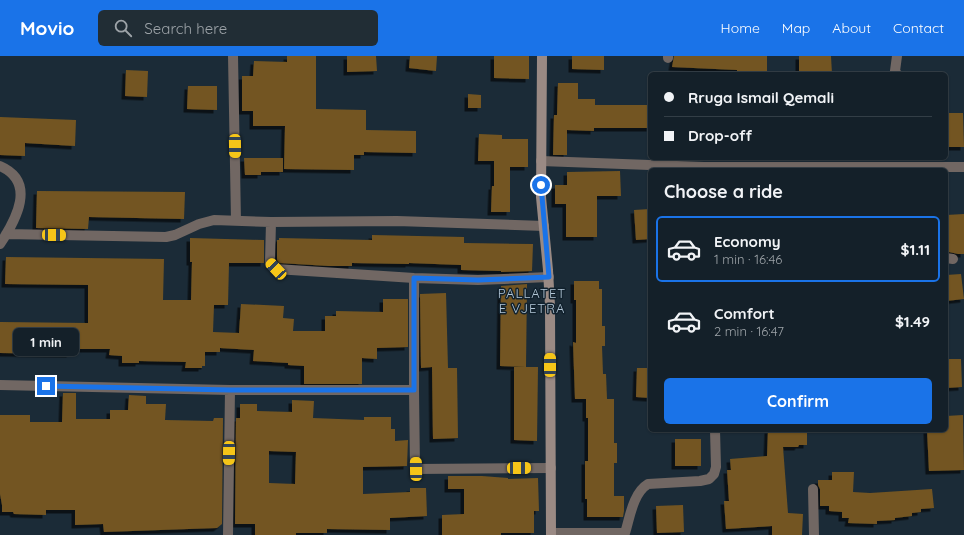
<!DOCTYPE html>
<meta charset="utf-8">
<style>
body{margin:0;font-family:Quicksand,sans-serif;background:#212d35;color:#f1f3f6;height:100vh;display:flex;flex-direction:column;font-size:15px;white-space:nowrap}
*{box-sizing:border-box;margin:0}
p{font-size:13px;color:#9da3a8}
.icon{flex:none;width:22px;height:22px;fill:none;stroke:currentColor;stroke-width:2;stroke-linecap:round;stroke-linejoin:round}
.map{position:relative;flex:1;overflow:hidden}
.details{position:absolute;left:648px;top:112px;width:300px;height:264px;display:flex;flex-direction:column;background:#142029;border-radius:6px;box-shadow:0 1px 3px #0004,0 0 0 1px #333e46}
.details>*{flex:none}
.banner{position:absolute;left:648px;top:16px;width:300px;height:88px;border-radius:6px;box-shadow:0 1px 3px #0004,0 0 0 1px #333e46;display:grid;align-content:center;height:88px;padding:0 16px;background:#142029}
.end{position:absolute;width:18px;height:18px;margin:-9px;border:5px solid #1a73e8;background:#fff;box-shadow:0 0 0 2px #fff}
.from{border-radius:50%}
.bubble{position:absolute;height:28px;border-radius:6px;background:#142029;box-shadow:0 1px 3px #0004,0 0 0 1px #333e46;font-size:13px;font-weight:800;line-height:28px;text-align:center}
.car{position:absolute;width:12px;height:24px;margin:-12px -6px;border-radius:5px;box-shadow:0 0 3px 1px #0007;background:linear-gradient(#f5c518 24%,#345 0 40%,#f5c518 0 76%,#345 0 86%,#f5c518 0)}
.banner b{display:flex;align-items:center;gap:14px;height:38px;font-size:15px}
.banner b+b{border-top:1px solid #333e46}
.banner i{width:10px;height:10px;background:#f1f3f6}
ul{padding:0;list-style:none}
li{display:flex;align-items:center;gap:12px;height:66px;margin:0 8px 6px;padding:0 8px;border:2px solid transparent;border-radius:6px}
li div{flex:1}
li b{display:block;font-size:15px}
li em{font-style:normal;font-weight:800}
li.current{border-color:#1a73e8}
li>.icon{width:36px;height:36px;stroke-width:1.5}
h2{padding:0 16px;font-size:18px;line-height:48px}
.action{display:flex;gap:8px;margin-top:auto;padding:8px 16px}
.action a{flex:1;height:46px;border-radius:6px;background:#1a73e8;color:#fff;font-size:16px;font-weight:800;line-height:46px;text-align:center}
header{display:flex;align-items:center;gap:24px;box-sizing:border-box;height:56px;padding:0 20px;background:#1a73e8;color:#fff}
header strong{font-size:19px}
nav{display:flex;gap:22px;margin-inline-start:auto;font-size:14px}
.search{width:280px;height:36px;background:#212d35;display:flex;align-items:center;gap:10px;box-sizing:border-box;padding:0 14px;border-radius:6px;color:#9da3a8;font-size:15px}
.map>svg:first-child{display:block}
</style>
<header>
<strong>Movio</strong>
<div class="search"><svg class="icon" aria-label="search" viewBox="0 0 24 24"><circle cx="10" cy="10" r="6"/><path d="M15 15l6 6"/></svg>Search here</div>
<nav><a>Home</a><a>Map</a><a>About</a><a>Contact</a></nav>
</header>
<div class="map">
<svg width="964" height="479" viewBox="0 0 964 479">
<defs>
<filter id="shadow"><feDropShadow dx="-3.5" dy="3.5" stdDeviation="0" flood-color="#0009"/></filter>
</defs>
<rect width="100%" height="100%" fill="#1b2b37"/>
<path fill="#735521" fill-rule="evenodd" filter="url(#shadow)" d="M 287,0 L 316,0 L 316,53 L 366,54 L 366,74 L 416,75 L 416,97 L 364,96 L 364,99 L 354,99 L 354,114 L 284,113 L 285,70 L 253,70 L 253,55 L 242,55 L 242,20 L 253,20 L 254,5 L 287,6 Z
M 347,0 L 376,0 L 377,15 L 347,16 Z
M 410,0 L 437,0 L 436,15 L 409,12 Z
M 494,0 L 529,0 L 529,23 L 494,22 Z
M 572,0 L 604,0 L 604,14 L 572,13 Z
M 674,0 L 767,0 L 767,18 L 737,18 L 737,14 L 672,11 Z
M 799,0 L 831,0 L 832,18 L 799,18 Z
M 126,14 L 148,15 L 147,41 L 125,40 Z
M 558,27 L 578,27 L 578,43 L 595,43 L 595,49 L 650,49 L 650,72 L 594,72 L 594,75 L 567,74 L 567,99 L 553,99 L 554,59 L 557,59 Z
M 188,30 L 217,30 L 217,54 L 187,53 Z
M 468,38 L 481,39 L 481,52 L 468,52 Z
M 946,57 L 963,57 L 964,91 L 946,91 Z
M 0,61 L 76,64 L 75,90 L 25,87 L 25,100 L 0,99 Z
M 479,78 L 502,79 L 502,83 L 528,83 L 528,111 L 510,111 L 510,156 L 491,156 L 492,130 L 494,130 L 494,105 L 478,105 Z
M 244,102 L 283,102 L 283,116 L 261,116 L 261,119 L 245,119 Z
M 620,115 L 621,140 L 597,140 L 597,181 L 566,181 L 566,148 L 555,148 L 555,129 L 567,129 L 567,116 Z
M 37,135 L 185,136 L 184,163 L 89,161 L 88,173 L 36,172 Z
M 650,153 L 650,183 L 636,184 L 634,154 Z
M 964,158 L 964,198 L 958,198 L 949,196 L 948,189 L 946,190 L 946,159 Z
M 372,179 L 464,181 L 464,187 L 533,188 L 532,215 L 501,216 L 501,215 L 461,214 L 461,209 L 409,207 L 409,208 L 352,207 L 352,210 L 329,210 L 279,207 L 277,204 L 277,184 L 279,184 L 279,182 L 372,184 Z
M 190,182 L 264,184 L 264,207 L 229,207 L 228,249 L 214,249 L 213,276 L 239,277 L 241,248 L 284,250 L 283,262 L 294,263 L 293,275 L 325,275 L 325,260 L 336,260 L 336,255 L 383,256 L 383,243 L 408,243 L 408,291 L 377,292 L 377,303 L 362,302 L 362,328 L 304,328 L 304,310 L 288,309 L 288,307 L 253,305 L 254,294 L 220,292 L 220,296 L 205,296 L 205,310 L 202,310 L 202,312 L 185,312 L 186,306 L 139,305 L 139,307 L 122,307 L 122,300 L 109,299 L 110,293 L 71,293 L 70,298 L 0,297 L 0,266 L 88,267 L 88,229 L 5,228 L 6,201 L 164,203 L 163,244 L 191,244 L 192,206 L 190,206 Z
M 961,218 L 964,243 L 946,245 L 946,219 Z
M 574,225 L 599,225 L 599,233 L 602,233 L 602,270 L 605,270 L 605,290 L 602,290 L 603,318 L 606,318 L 607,343 L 614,343 L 614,387 L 617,387 L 617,407 L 614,407 L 614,440 L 624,440 L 624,455 L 623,461 L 587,461 L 587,443 L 585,443 L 585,405 L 588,405 L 588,362 L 586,362 L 586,343 L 575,343 L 573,286 L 576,287 L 576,244 L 574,244 Z
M 527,228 L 526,311 L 500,310 L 501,230 Z
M 446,237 L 448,312 L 457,312 L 458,382 L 433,383 L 432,311 L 421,312 L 420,238 Z
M 946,303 L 961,303 L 962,331 L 946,332 Z
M 514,311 L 538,311 L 537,385 L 514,384 Z
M 637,312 L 650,312 L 650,342 L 636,341 Z
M 63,337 L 76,337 L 76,363 L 110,363 L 110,354 L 128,354 L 129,339 L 146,340 L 146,348 L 166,348 L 165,364 L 213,365 L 214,362 L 223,362 L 222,468 L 217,472 L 104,476 L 103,468 L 75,469 L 75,454 L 46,454 L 46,459 L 14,458 L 13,456 L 2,456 L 2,449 L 0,438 L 0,359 L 30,359 L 30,366 L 62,366 Z
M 292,344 L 314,345 L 313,362 L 364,364 L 364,361 L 391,361 L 391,373 L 395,373 L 395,385 L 408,384 L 407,410 L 363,411 L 363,438 L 410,436 L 410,432 L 426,432 L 427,460 L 390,462 L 390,474 L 327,473 L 327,477 L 296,477 L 296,479 L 255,479 L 255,468 L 235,468 L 236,362 L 240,362 L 240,348 L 257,348 L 257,355 L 292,356 ZM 269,395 L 296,396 L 295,428 L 269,427 Z
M 963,359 L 964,414 L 929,415 L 927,374 L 946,374 L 946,360 Z
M 768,374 L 807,374 L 807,389 L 799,389 L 798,391 L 783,391 L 788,457 L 803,458 L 802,479 L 772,479 L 772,470 L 726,473 L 724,445 L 729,445 L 727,414 L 731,414 L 730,403 L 767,400 Z
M 675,383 L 701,383 L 701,410 L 675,410 Z
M 832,416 L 854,416 L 853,436 L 870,437 L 932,433 L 934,452 L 921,453 L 921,456 L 912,457 L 912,460 L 895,462 L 895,464 L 877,465 L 877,468 L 848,467 L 849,462 L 842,462 L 842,456 L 829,455 L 829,450 L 820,450 L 820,433 L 818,429 L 818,424 L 832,424 Z
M 448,420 L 482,420 L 508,422 L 508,423 L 538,422 L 539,455 L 534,455 L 534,477 L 501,477 L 501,479 L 442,479 L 442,459 L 464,458 L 464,433 L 448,433 Z
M 683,449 L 684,476 L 657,477 L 656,450 Z"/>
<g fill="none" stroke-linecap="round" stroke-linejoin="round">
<path stroke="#716763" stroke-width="10" d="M 233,0 L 236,165
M 668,2 L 668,0
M 897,18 L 895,15 L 897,0
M 541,105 L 704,111 L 964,111
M 0,110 C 37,126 16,164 0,188
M 271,166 L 270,206 L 276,213 L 414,222 L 478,224 L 549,221
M 6,178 L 166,181 L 175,179 L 199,168 L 214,164 L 271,166 L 397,165 L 544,170
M 946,202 L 953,203
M 0,329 L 230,334 L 414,334 L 415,413 L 551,412
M 414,334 L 414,222
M 813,433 L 814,479
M 551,477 L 625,477 C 630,461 633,437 648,428 L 700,425 L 709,423 L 714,418 L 716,411 L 715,374
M 228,479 L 230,334"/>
<path stroke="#9a8a84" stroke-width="10" d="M 542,0 L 541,141 L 548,214 L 550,250 L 551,479"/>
</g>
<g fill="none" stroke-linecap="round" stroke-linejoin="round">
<path stroke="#1a73e8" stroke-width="5" d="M 46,330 L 230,334 L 414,334 L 414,222 L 478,224 L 549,221 L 541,129"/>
</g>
<g text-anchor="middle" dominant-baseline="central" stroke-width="3" stroke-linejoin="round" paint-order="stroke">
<g font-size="13" letter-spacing="1" fill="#b2c6d6" stroke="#11212d">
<text x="532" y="237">PALLATET<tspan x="532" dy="15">E VJETRA</tspan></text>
</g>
</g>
</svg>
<i class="end from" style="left:541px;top:129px"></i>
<i class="end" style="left:46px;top:330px"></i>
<div class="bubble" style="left:13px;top:272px;width:66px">1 min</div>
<i class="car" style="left:235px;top:90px;rotate:179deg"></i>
<i class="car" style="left:54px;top:179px;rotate:91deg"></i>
<i class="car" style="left:276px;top:213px;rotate:317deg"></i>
<i class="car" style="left:550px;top:309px;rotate:0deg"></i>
<i class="car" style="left:229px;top:397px;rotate:181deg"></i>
<i class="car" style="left:519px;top:412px;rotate:89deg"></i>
<i class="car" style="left:416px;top:413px;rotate:359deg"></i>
<div class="banner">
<b><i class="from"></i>Rruga Ismail Qemali</b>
<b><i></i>Drop-off</b>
</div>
<section class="details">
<h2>Choose a ride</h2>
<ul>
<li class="current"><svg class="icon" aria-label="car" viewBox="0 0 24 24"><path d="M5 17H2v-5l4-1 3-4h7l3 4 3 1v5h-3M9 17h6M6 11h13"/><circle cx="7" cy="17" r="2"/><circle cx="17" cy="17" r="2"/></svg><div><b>Economy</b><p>1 min · 16:46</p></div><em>$1.11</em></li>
<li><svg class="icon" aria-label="car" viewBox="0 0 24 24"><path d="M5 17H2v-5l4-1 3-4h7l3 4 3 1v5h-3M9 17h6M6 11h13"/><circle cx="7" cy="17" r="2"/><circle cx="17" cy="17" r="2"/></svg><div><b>Comfort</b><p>2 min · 16:47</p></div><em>$1.49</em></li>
</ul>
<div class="action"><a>Confirm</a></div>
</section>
</div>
